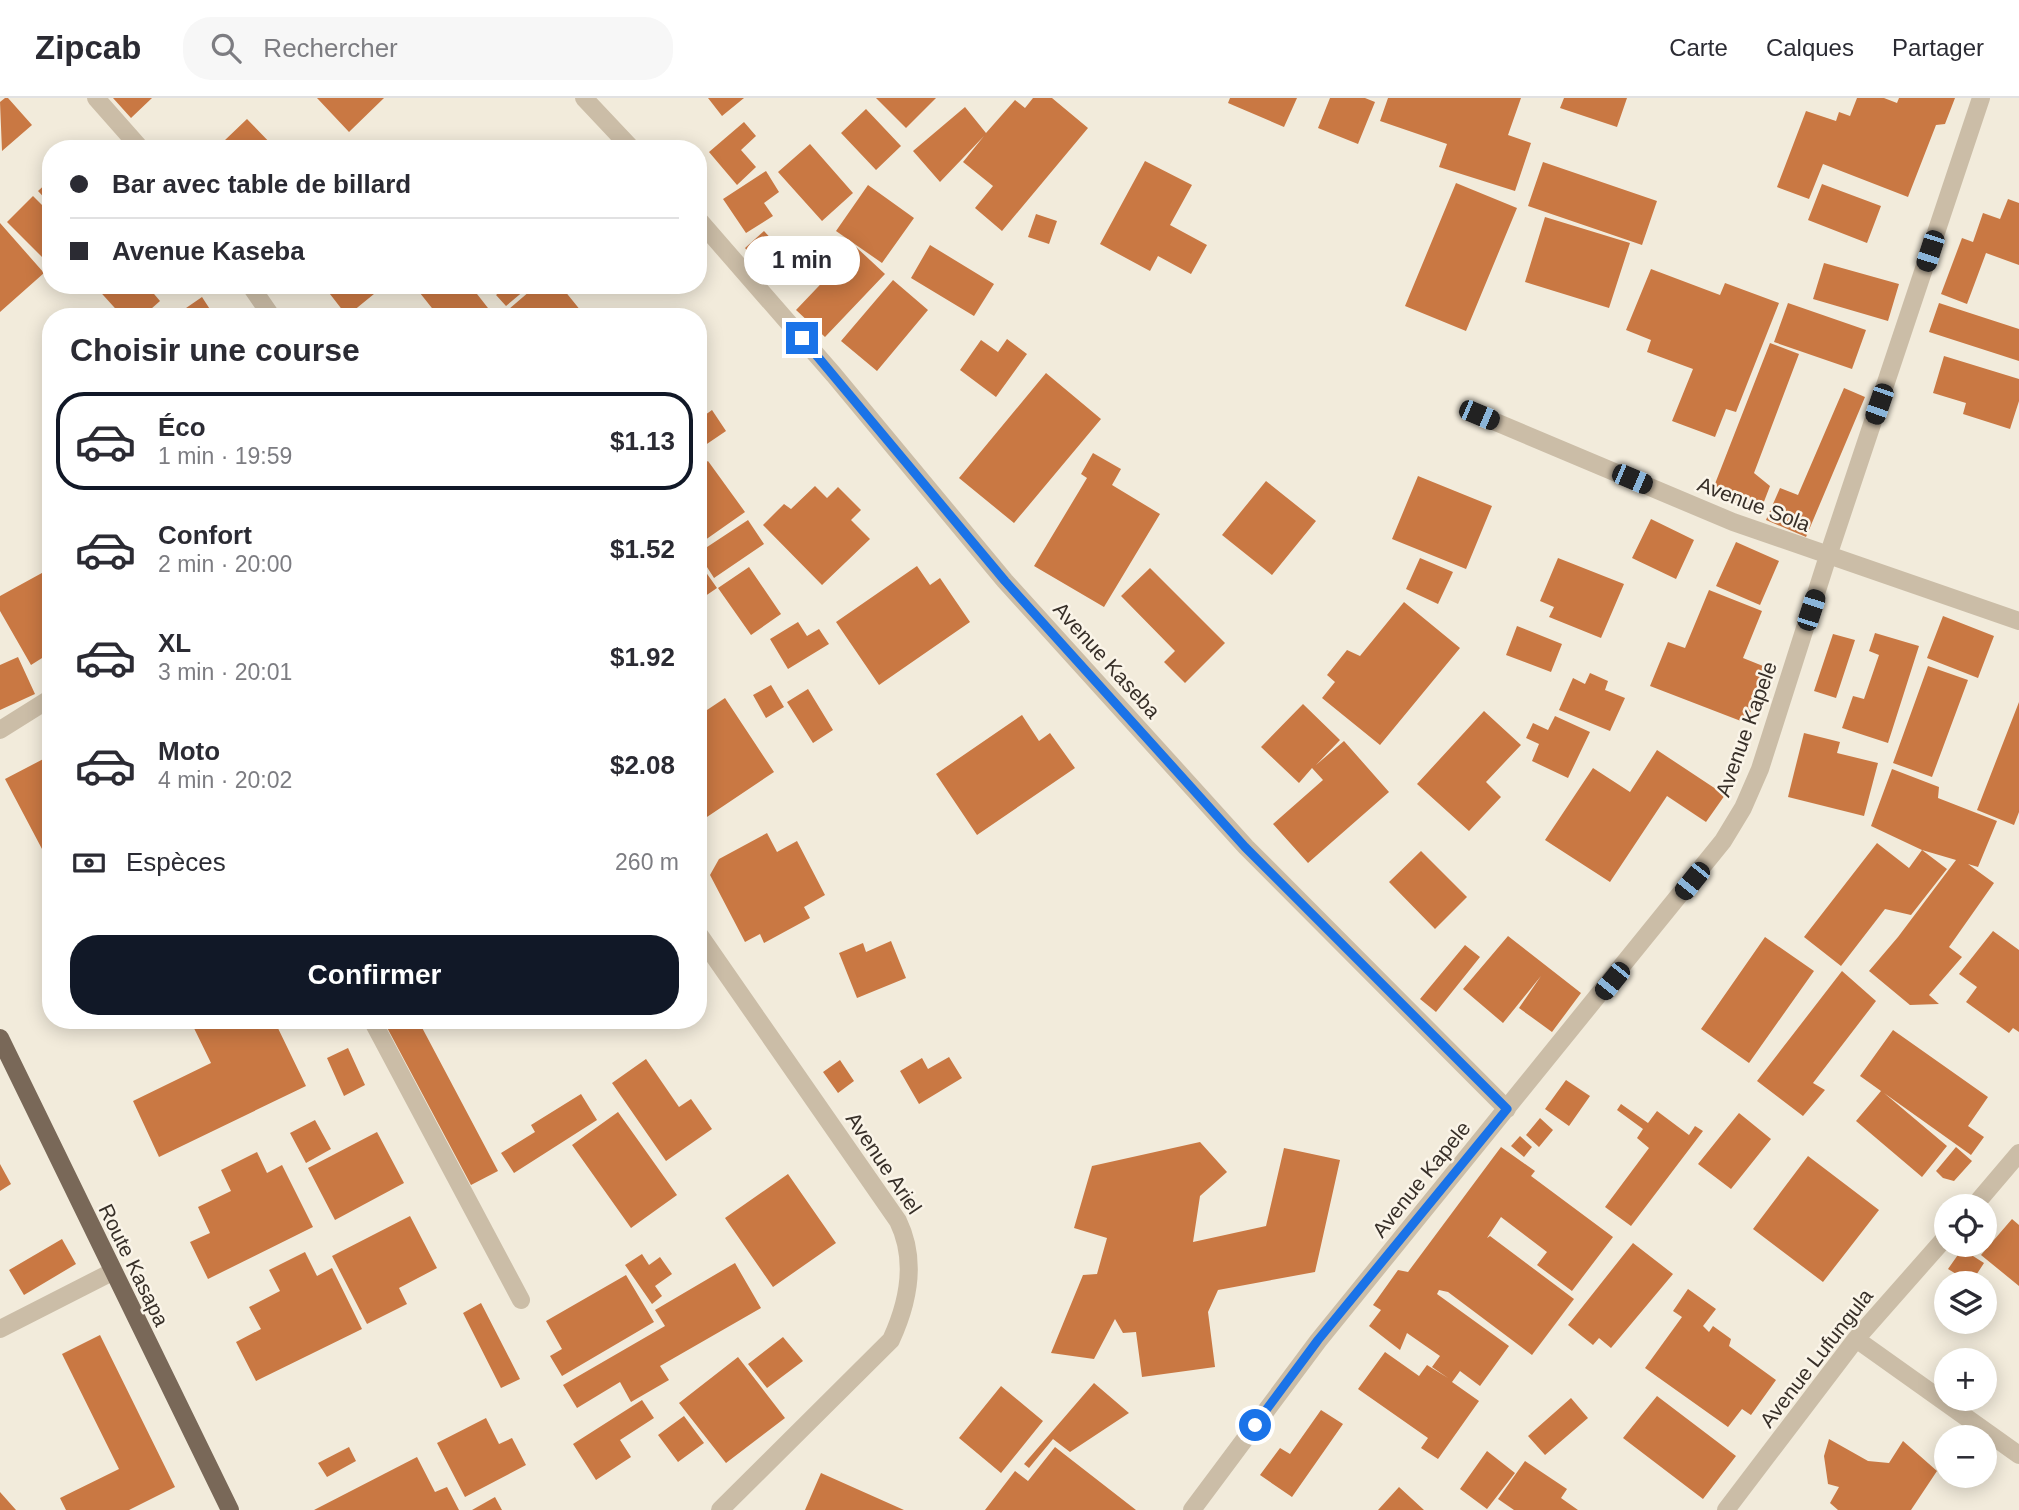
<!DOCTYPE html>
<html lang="fr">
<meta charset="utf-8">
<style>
body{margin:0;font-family:Helvetica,sans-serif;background:#f7f7f7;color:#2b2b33;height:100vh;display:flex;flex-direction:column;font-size:26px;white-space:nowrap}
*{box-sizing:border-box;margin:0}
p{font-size:23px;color:#7c7c81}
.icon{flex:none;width:38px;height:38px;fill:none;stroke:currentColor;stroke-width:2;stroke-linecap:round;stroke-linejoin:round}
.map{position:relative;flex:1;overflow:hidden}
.details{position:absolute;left:42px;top:210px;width:665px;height:721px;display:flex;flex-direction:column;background:#fff;border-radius:28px;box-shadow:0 4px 18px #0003}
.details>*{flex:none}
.banner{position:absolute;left:42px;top:42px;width:665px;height:154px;border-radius:28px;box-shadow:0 4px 18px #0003;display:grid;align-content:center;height:154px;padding:0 28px;background:#fff}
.fabs{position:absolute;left:1934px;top:1096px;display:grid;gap:14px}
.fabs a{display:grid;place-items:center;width:63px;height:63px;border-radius:50%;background:#fff;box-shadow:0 4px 18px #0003;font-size:35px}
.end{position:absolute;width:32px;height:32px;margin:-16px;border:9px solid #1a73e8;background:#fff;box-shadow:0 0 0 4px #fff}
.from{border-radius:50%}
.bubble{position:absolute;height:49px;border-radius:24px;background:#fff;box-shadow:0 4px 18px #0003;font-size:23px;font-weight:600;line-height:49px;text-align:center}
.car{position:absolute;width:21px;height:42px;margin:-21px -10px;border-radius:9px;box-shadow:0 0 5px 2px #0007;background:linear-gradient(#222 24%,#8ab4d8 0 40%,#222 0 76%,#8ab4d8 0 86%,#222 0)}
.banner b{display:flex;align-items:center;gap:24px;height:66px;font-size:26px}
.banner b+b{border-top:2px solid #e1e1e2}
.banner i{width:18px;height:18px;background:#2b2b33}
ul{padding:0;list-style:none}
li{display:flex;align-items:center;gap:21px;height:98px;margin:0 14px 10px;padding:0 14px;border:4px solid transparent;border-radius:28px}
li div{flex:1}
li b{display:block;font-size:26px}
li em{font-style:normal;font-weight:600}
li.current{border-color:#111827}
li>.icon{width:63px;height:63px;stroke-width:1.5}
h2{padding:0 28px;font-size:32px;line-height:84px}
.pay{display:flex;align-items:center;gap:18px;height:77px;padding:0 28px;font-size:26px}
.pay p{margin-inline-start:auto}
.action{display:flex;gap:14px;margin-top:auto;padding:14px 28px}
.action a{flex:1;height:80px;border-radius:28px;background:#111827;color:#fff;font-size:28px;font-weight:600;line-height:80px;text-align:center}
header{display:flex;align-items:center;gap:42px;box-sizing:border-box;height:98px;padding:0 35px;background:#fff;border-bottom:2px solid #e1e1e2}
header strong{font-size:33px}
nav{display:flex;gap:38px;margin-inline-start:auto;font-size:24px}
.search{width:490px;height:63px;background:#f7f7f7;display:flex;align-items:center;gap:18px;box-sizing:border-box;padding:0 24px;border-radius:28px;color:#7c7c81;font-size:26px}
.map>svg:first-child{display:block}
</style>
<header>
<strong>Zipcab</strong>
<div class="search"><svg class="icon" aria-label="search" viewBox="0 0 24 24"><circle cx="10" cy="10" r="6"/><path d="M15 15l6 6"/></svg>Rechercher</div>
<nav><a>Carte</a><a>Calques</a><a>Partager</a></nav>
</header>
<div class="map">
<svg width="2019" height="1412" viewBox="0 0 2019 1412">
<rect width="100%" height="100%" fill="#f2ebdb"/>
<path fill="#c97843" d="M 5,0 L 8,0 L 32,27 L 2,53 L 0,4 Z
M 113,0 L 152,0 L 131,20 Z
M 317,0 L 384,0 L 349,34 Z
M 708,0 L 744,0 L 722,18 Z
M 876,0 L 936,0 L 906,30 Z
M 1033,0 L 1052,0 L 1088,30 L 1002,133 L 975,110 L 993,88 L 963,64 L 984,38 L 940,84 L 913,53 L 965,9 L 986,35 L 1015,2 L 1025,10 Z
M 1230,0 L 1297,0 L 1284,29 L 1228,5 Z
M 1330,0 L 1365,0 L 1375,4 L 1358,46 L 1318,30 Z
M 1388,0 L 1521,0 L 1508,37 L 1531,45 L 1515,93 L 1439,69 L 1447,46 L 1380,23 Z
M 1564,0 L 1627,0 L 1617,29 L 1560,10 Z
M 1857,0 L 1884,0 L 1897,5 L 1899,0 L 1955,0 L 1945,26 L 1936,27 L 1908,99 L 1823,66 L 1809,101 L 1777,89 L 1806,13 L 1836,23 L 1839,14 L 1850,18 Z
M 866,11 L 901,48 L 876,72 L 841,35 Z
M 247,21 L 276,51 L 231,51 L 224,43 Z
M 744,24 L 756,38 L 741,52 L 756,69 L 737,87 L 709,54 Z
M 810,46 L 853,95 L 822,123 L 778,74 Z
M 1145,63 L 1192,87 L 1170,127 L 1207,147 L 1191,176 L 1158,158 L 1150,173 L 1100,146 Z
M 1543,64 L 1657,103 L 1642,147 L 1528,108 Z
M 766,73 L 779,94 L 764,105 L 773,118 L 746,135 L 723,101 Z
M 51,81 L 51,107 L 38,93 Z
M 1456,85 L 1517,110 L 1466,233 L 1405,208 Z
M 1822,86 L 1881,108 L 1867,145 L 1808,122 Z
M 868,87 L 914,120 L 882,165 L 836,133 Z
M 33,98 L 51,116 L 51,151 L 43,160 L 7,124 Z
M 2008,101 L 2019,105 L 2019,167 L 1986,155 L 1967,206 L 1941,196 L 1962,140 L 1973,144 L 1983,115 L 2000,121 Z
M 1036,116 L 1057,123 L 1049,146 L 1028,139 Z
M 1545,119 L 1630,145 L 1609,210 L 1525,184 Z
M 0,125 L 44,175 L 0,214 Z
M 764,133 L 776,146 L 784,140 L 804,163 L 775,187 L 745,150 Z
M 930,147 L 994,186 L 974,218 L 911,180 Z
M 856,149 L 885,176 L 825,239 L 796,212 Z
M 1824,165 L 1899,186 L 1888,223 L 1813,201 Z
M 1651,171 L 1720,197 L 1725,185 L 1779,205 L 1736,314 L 1726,311 L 1715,339 L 1672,323 L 1693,271 L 1647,254 L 1651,242 L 1626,232 Z
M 893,182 L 928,212 L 877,273 L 841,243 Z
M 94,187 L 152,187 L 149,190 L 160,203 L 142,219 L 123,219 Z
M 323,187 L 385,187 L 347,218 Z
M 430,187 L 470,187 L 495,219 L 439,219 L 420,195 Z
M 508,187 L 531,187 L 506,208 L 496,197 Z
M 537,187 L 560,187 L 581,213 L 575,219 L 516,219 L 509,211 Z
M 202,199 L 215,219 L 173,219 Z
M 1788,205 L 1866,232 L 1852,271 L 1774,244 Z
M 1939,205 L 2019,231 L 2019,263 L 1929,234 Z
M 1007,241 L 1027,256 L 996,299 L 960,272 L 981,242 L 998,254 Z
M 1770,245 L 1799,256 L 1754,375 L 1770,388 L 1760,414 L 1711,396 Z
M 1944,258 L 2019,281 L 2019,303 L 2010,331 L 1963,316 L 1966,305 L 1933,295 Z
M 1046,275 L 1101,321 L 1014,425 L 959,380 Z
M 1844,290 L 1865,299 L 1806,439 L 1766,422 L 1780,390 L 1798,397 Z
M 712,312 L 726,333 L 698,352 L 698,322 Z
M 1093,355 L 1121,371 L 1112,387 L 1160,416 L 1104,509 L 1034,468 L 1087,380 L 1081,376 Z
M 708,363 L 745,414 L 698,447 L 698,369 Z
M 1418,378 L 1492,408 L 1466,471 L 1392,441 Z
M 1266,383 L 1316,423 L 1272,477 L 1222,437 Z
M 815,388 L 827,400 L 838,389 L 861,412 L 851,422 L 870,441 L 822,487 L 763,427 L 784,406 L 791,411 Z
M 1651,421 L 1694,442 L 1676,481 L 1632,460 Z
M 748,422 L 764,446 L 714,480 L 698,455 Z
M 1736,444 L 1779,463 L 1760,507 L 1716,488 Z
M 1420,460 L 1453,474 L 1438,506 L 1406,491 Z
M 1558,460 L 1624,486 L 1601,540 L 1549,519 L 1554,509 L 1540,503 Z
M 698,463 L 717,490 L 698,503 Z
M 917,468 L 930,487 L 940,480 L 970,524 L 879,587 L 836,524 Z
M 749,469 L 781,516 L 751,537 L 718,490 Z
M 51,470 L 51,548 L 47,550 L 50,555 L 31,567 L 0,513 L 0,498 Z
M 1150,470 L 1225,545 L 1185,585 L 1164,564 L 1175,553 L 1121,498 Z
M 1709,492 L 1762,513 L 1743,560 L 1768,570 L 1746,625 L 1650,588 L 1668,544 L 1685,550 Z
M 1404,504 L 1460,550 L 1380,647 L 1322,600 L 1335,584 L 1327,577 L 1347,552 L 1360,558 Z
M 1943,518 L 1994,538 L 1978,580 L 1927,560 Z
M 798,524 L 807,538 L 819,531 L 829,546 L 788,571 L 770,541 Z
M 1517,528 L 1562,546 L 1551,574 L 1506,557 Z
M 1875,535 L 1919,548 L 1888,645 L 1842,630 L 1853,598 L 1864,601 L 1879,557 L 1869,553 Z
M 1833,536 L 1855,542 L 1836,600 L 1814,593 Z
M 18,559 L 35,596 L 0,612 L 0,567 Z
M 1928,568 L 1968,582 L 1932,679 L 1893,665 Z
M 1590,575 L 1608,583 L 1605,592 L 1625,600 L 1610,633 L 1559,612 L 1573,580 L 1585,586 Z
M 771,587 L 784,609 L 766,620 L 753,597 Z
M 808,591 L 833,632 L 813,645 L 787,604 Z
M 725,600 L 774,674 L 698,725 L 698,618 Z
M 2019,604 L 2019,714 L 2014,727 L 1977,712 Z
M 1303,606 L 1340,642 L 1316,667 L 1344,643 L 1389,694 L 1308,765 L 1273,726 L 1323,682 L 1312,670 L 1299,685 L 1261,649 Z
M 1484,613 L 1521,647 L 1486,684 L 1501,699 L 1469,733 L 1417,686 Z
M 1022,617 L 1039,643 L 1050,635 L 1075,670 L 977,737 L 936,676 Z
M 1555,618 L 1590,634 L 1568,680 L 1532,663 L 1539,646 L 1526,640 L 1533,625 L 1548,632 Z
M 1804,635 L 1840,644 L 1837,655 L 1878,665 L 1864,718 L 1788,699 Z
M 1657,652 L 1725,697 L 1706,724 L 1667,698 L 1610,784 L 1545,742 L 1593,670 L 1630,694 Z
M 51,657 L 51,768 L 5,681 Z
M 1892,671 L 1939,689 L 1938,700 L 1997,723 L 1978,769 L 1968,766 L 1994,785 L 1949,849 L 1962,859 L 1929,897 L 1939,906 L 1910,907 L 1869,873 L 1898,839 L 1956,762 L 1922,752 L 1947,771 L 1911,817 L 1885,811 L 1841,868 L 1804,839 L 1877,745 L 1909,770 L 1922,752 L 1871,728 Z
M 767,735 L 777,754 L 797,743 L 825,797 L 804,809 L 810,820 L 764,845 L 760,836 L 745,844 L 710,777 L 719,761 Z
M 1421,753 L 1467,799 L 1435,831 L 1389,784 Z
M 1993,833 L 2019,852 L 2019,934 L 2013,930 L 2009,935 L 1966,904 L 1977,889 L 1959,876 Z
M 1508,838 L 1581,895 L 1552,934 L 1519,910 L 1541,878 L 1503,925 L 1463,891 Z
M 1765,839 L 1814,873 L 1749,965 L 1701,931 Z
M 891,843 L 906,880 L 857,900 L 839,855 L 863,845 L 866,854 Z
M 1465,847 L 1480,859 L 1436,914 L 1420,901 Z
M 1842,873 L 1876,903 L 1813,985 L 1825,992 L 1803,1018 L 1757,983 Z
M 190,922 L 274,922 L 306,988 L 159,1059 L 133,1003 L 211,965 Z
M 383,922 L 418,922 L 498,1073 L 471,1087 Z
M 1893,932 L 1988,999 L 1968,1028 L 1984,1039 L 1971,1057 L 1884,995 L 1947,1048 L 1922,1079 L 1856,1023 L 1881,993 L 1860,978 Z
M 348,950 L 365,987 L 344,998 L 327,960 Z
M 949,959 L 962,980 L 919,1006 L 900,973 L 922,960 L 928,971 Z
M 646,961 L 679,1009 L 691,1001 L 712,1031 L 666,1063 L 612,985 Z
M 840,962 L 854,983 L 838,995 L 823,974 Z
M 1566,982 L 1590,998 L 1569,1028 L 1545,1011 Z
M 581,996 L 597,1022 L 514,1075 L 501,1055 L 535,1034 L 531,1027 Z
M 1621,1006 L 1648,1025 L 1657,1013 L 1689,1037 L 1695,1028 L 1703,1033 L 1631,1128 L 1605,1109 L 1649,1050 L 1637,1040 L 1643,1031 L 1617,1012 Z
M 618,1014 L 677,1097 L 631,1130 L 572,1047 Z
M 1739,1015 L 1771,1041 L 1731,1091 L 1698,1066 Z
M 1540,1020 L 1553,1032 L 1539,1049 L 1526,1037 Z
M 315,1022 L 331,1051 L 306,1065 L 290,1035 Z
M 377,1034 L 404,1085 L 335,1122 L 308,1070 Z
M 1520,1038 L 1532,1049 L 1524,1059 L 1511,1048 Z
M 1200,1044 L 1227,1074 L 1200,1098 L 1193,1144 L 1266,1128 L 1284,1050 L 1340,1062 L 1315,1174 L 1218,1192 L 1208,1214 L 1215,1269 L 1142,1279 L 1136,1234 L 1123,1235 L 1115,1221 L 1094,1261 L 1051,1255 L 1083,1177 L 1097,1176 L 1107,1140 L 1074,1130 L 1092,1068 Z
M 1501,1049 L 1535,1073 L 1531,1078 L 1613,1139 L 1572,1193 L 1537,1167 L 1547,1154 L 1501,1119 L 1487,1140 L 1490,1138 L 1574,1201 L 1532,1257 L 1448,1194 L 1439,1192 L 1437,1196 L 1509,1248 L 1480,1288 L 1460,1273 L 1452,1284 L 1479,1303 L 1438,1361 L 1421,1350 L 1428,1340 L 1358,1291 L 1385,1254 L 1419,1278 L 1427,1267 L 1448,1280 L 1432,1269 L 1440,1258 L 1407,1235 L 1400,1252 L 1369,1228 L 1381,1212 L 1373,1207 L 1398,1172 L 1408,1174 Z
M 1956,1049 L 1972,1063 L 1954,1083 L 1943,1080 L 1936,1073 Z
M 257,1054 L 267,1075 L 282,1067 L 313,1129 L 208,1181 L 190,1144 L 210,1135 L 198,1109 L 231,1093 L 221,1072 Z
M 1808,1058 L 1879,1112 L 1823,1184 L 1753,1131 Z
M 0,1066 L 11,1086 L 0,1093 Z
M 788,1076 L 836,1145 L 773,1189 L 725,1120 Z
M 410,1118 L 437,1170 L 399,1190 L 407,1206 L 367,1226 L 332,1158 Z
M 2012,1121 L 2019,1127 L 2019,1188 L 1981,1157 Z
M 62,1141 L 76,1166 L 24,1197 L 9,1172 Z
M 1633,1145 L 1673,1176 L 1611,1250 L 1599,1240 L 1593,1247 L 1568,1227 Z
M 1962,1151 L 1984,1165 L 1971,1185 L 1948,1171 Z
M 305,1154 L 317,1178 L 332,1170 L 362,1231 L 256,1283 L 236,1244 L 261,1231 L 249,1209 L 280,1193 L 269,1172 Z
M 642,1156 L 649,1167 L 660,1159 L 672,1176 L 655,1188 L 662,1198 L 652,1206 L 625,1167 Z
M 735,1165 L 761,1210 L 660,1268 L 669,1282 L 631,1304 L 620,1284 L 577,1310 L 563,1287 L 665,1228 L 655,1212 Z
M 626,1177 L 654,1224 L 562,1278 L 550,1258 L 562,1251 L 546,1223 Z
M 1688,1191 L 1716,1211 L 1703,1228 L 1709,1234 L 1713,1228 L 1731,1241 L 1729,1248 L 1776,1282 L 1751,1317 L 1742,1311 L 1728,1329 L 1645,1270 L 1682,1219 L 1673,1213 Z
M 481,1205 L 520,1281 L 501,1290 L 463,1215 Z
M 100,1237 L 175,1389 L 129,1412 L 66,1412 L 60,1400 L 119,1371 L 62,1256 Z
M 783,1239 L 803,1263 L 767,1290 L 748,1266 Z
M 738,1259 L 785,1320 L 726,1365 L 679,1305 Z
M 1094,1285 L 1129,1315 L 1070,1354 L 1053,1341 L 1029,1370 L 1024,1366 Z
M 1001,1288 L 1043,1323 L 1001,1375 L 959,1340 Z
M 1657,1298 L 1736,1358 L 1703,1401 L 1623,1340 Z
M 1571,1300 L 1588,1320 L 1545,1357 L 1528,1338 Z
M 642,1302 L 654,1320 L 620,1342 L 631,1359 L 596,1382 L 573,1346 Z
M 1321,1312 L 1343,1326 L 1292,1399 L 1260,1377 L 1280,1350 L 1290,1356 Z
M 684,1318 L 704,1345 L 678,1364 L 658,1337 Z
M 486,1320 L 499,1346 L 512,1340 L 526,1367 L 465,1399 L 437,1345 Z
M 1829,1341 L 1868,1363 L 1889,1365 L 1903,1343 L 1937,1373 L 1911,1412 L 1838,1412 L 1830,1405 L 1839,1389 L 1828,1386 L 1824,1358 Z
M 349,1349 L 356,1363 L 327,1379 L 318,1365 Z
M 1055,1349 L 1136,1412 L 985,1412 L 1015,1373 L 1028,1383 Z
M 1487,1353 L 1515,1375 L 1487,1411 L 1460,1391 Z
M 417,1359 L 435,1394 L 447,1389 L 459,1412 L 314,1412 Z
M 1525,1363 L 1567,1391 L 1561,1400 L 1578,1412 L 1514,1412 L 1498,1401 Z
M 821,1375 L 904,1412 L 805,1412 Z
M 1399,1389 L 1424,1412 L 1378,1412 Z
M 0,1394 L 16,1412 L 0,1412 Z
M 495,1399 L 502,1412 L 472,1412 Z"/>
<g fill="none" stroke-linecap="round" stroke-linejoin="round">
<path stroke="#cbbda7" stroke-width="18" d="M 96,0 L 141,51
M 584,0 L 632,51
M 698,121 L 834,277 L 1005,483 L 1246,749 L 1507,1011
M 250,187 L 272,219
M 1479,317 L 1733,424 L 2019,523
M 0,632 L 51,600
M 698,835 L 898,1123 C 917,1162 909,1203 891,1242 L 720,1412
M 372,922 L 521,1202
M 1974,1108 L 2019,1055
M 0,1231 L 112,1174
M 1856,1241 L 2019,1357
M 1192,1412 L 1318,1243 L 1723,743 L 1743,710 L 1760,671 L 1828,458 L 1981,0
M 1726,1412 L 1856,1241 L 1946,1139"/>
<path stroke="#796858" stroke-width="18" d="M 0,940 L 230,1412"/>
</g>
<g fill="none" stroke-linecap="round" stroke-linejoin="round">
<path stroke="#1a73e8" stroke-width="9" d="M 802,240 L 1005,483 L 1245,749 L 1507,1011 L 1318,1242 L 1255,1327"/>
</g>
<g text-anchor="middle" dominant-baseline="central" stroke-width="5" stroke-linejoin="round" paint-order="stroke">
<g font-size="21" fill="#372f28" stroke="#faf4e8">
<text transform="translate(1754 406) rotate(21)">Avenue Sola</text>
<text transform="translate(1107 562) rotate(48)">Avenue Kaseba</text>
<text transform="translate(1746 631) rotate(-70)">Avenue Kapele</text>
<text transform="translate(884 1065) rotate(56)">Avenue Ariel</text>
<text transform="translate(1421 1081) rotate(-51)">Avenue Kapele</text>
<text transform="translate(134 1167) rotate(64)">Route Kasapa</text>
<text transform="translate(1816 1260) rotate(-52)">Avenue Lufungula</text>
</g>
</g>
</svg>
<div class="fabs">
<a><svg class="icon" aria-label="locate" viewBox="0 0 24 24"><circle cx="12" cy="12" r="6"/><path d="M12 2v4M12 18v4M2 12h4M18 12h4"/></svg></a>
<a><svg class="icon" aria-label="layers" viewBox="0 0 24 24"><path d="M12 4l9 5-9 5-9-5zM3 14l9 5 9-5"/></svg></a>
<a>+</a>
<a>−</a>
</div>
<i class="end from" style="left:1255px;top:1327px"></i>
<i class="end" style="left:802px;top:240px"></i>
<div class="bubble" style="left:744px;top:138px;width:116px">1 min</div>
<i class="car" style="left:1930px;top:153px;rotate:198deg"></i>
<i class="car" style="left:1879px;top:306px;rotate:199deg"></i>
<i class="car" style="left:1479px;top:317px;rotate:113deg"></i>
<i class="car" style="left:1632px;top:381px;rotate:113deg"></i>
<i class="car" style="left:1811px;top:512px;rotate:18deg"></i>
<i class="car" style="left:1692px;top:783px;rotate:219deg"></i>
<i class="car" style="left:1612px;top:883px;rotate:219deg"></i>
<div class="banner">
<b><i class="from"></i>Bar avec table de billard</b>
<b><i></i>Avenue Kaseba</b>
</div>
<section class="details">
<h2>Choisir une course</h2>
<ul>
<li class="current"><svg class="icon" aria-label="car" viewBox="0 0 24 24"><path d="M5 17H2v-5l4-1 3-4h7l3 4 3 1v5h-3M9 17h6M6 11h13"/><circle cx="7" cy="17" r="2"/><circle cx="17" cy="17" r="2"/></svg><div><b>Éco</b><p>1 min · 19:59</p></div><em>$1.13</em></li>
<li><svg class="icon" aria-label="car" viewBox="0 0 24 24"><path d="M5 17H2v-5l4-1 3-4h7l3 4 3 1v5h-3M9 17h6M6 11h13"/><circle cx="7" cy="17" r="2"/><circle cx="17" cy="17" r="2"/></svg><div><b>Confort</b><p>2 min · 20:00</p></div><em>$1.52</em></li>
<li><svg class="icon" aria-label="car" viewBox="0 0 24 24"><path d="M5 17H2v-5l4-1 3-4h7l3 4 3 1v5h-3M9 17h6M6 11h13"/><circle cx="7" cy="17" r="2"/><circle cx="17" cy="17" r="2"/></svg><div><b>XL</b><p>3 min · 20:01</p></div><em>$1.92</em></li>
<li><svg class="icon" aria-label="car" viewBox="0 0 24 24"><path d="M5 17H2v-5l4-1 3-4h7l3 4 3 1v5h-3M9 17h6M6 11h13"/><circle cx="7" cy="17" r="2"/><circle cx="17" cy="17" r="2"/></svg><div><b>Moto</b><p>4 min · 20:02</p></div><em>$2.08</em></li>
</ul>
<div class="pay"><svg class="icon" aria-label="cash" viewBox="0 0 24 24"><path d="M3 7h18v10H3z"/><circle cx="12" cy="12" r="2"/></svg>Espèces<p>260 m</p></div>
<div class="action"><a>Confirmer</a></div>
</section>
</div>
